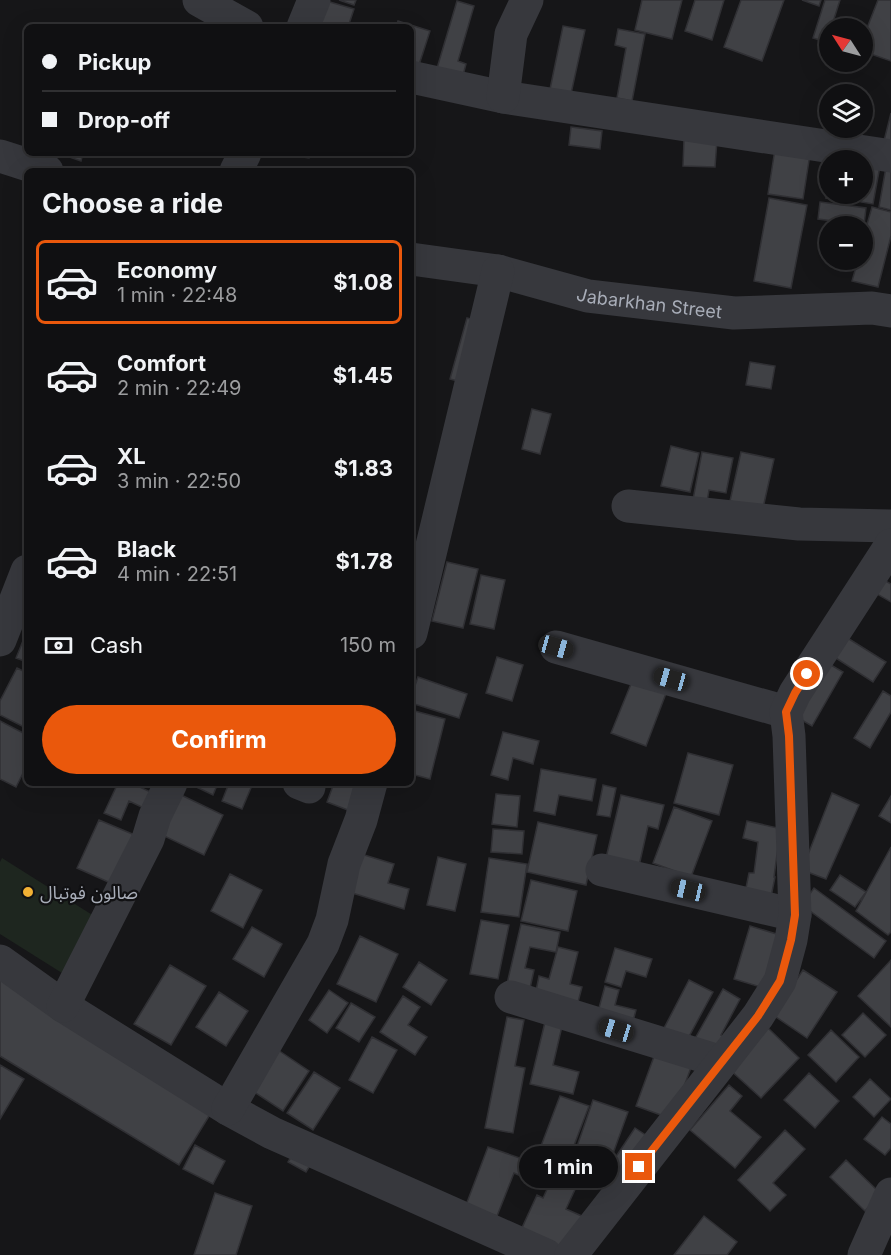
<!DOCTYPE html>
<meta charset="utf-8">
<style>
body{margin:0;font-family:Inter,"Noto Sans Arabic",sans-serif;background:#1e1e20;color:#f1f3f6;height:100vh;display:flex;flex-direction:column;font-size:22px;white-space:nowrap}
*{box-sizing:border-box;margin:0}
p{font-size:20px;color:#9c9d9f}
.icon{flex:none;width:33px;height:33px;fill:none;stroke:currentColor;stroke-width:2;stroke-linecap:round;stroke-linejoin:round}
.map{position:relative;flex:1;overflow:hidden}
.side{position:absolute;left:24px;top:168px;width:390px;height:618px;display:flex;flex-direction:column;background:#101012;border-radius:9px;box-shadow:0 6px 24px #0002,0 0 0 2px #303032}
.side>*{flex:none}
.top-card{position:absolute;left:24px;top:24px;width:390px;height:132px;border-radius:9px;box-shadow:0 6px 24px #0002,0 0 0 2px #303032;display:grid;align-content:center;height:132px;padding:0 18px;background:#101012}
.needle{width:39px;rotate:306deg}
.controls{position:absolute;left:819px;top:18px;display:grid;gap:12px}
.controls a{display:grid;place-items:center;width:54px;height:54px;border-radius:50%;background:#101012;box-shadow:0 6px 24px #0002,0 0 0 2px #303032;font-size:30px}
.end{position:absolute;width:27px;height:27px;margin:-14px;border:8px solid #ea580c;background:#fff;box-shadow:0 0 0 3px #fff}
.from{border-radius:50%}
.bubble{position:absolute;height:42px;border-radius:21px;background:#101012;box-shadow:0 6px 24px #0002,0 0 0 2px #303032;font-size:20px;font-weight:700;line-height:42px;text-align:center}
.car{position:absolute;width:18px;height:36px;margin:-18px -9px;border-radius:8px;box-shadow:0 0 4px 2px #0007;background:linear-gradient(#222 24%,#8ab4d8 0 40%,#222 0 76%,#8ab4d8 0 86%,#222 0)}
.top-card b{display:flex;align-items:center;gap:21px;height:57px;font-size:22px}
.top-card b+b{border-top:2px solid #303032}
.top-card i{width:15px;height:15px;background:#f1f3f6}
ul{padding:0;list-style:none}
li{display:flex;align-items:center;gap:18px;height:84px;margin:0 12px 9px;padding:0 6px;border:3px solid transparent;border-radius:9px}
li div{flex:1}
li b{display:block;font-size:22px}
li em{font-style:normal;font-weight:700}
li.selected{border-color:#ea580c}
li>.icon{width:54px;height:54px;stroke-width:1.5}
h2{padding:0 18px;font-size:27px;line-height:72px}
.pay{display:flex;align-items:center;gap:15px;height:66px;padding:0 18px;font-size:22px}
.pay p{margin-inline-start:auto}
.button{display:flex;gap:12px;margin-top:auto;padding:12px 18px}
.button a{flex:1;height:69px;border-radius:36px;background:#ea580c;color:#fff;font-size:24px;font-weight:700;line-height:69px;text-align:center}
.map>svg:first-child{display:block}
</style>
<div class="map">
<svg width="891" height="1255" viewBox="0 0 891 1255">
<rect width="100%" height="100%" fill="#161618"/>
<path fill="#1e261f" d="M 2,858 L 105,923 L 70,978 L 0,934 L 0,862 Z"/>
<path fill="#404145" stroke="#303034" stroke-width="1.5" d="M 323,0 L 354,9 L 348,27 L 314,27 Z
M 339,0 L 356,0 L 354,5 Z
M 642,0 L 682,0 L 672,39 L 635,30 Z
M 695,0 L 724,0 L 712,40 L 685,31 Z
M 741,0 L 784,0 L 762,61 L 724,47 Z
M 802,0 L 821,0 L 819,6 Z
M 825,0 L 840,0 L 833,22 L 852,28 L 830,28 L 830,43 L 813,38 Z
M 878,0 L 891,0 L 891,61 L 862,51 L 862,41 Z
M 457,1 L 474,6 L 458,61 L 466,64 L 461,83 L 435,75 Z
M 398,21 L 430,31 L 418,68 L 411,66 L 411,27 L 396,27 Z
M 563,26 L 585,30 L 569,103 L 548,99 Z
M 618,29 L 645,34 L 632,101 L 617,98 L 626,48 L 615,45 Z
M 891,113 L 891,142 L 884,141 Z
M 571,127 L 602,131 L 600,149 L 569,145 Z
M 684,139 L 717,140 L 715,167 L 683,166 Z
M 775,149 L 810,154 L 803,199 L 768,194 Z
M 58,153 L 83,153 L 81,161 Z
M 275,153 L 310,153 L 309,158 Z
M 867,164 L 880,166 L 873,204 L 861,202 Z
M 886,167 L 891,168 L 891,210 L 879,207 Z
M 830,169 L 830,194 L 852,194 L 851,201 L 826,198 Z
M 769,198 L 807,205 L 791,288 L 754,281 Z
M 820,202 L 866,208 L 864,225 L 818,219 Z
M 872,207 L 891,212 L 891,236 L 878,287 L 852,281 L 858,260 L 862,260 L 862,242 Z
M 467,318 L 482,322 L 465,383 L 450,379 Z
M 750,362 L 775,366 L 771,389 L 746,385 Z
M 532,409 L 551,414 L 540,454 L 522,449 Z
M 671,446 L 699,453 L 690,492 L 661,486 Z
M 702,452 L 733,458 L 726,493 L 709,490 L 705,513 L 691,510 Z
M 741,452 L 774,459 L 763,508 L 730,501 Z
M 447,562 L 478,569 L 463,628 L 432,621 Z
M 481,575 L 505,580 L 494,629 L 470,624 Z
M 877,576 L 891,584 L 891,602 L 870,590 Z
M 27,631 L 27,662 L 16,658 Z
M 841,634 L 886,662 L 873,682 L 828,653 Z
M 497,657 L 523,665 L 512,701 L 486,693 Z
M 824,661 L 843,672 L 812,726 L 793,715 Z
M 17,668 L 27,673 L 27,722 L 24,727 L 0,715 L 0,701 Z
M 418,677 L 467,694 L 459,718 L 411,703 L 411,697 Z
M 633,679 L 670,683 L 646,746 L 611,733 Z
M 883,691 L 891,696 L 891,712 L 870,748 L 854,738 Z
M 411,710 L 445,719 L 430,779 L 411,774 Z
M 0,721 L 27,735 L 27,765 L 16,787 L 0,779 Z
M 503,732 L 539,741 L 533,764 L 513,758 L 508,780 L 491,775 Z
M 688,753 L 733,765 L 719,815 L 674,803 Z
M 541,769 L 596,779 L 592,801 L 559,795 L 555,815 L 534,811 Z
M 118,783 L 131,783 L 155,794 L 148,810 L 129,801 L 121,820 L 104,813 Z
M 188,783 L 218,783 L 213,795 Z
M 229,783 L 253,783 L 242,809 L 222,801 Z
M 334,783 L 364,783 L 353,812 L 327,802 Z
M 603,785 L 616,788 L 610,817 L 597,815 Z
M 832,793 L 859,805 L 826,879 L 802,870 Z
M 179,794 L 223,815 L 204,855 L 160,834 Z
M 496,794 L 520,796 L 517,827 L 492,824 Z
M 621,795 L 664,805 L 658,829 L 648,826 L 639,866 L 606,858 Z
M 891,796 L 891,823 L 879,816 Z
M 674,807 L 712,821 L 691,877 L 653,863 Z
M 99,820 L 137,836 L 115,885 L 77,868 Z
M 747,821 L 782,829 L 778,847 L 774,877 L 775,877 L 771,897 L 745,893 L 749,873 L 754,873 L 758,842 L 743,838 Z
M 538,822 L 597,835 L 586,885 L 527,872 Z
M 493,829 L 524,831 L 522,854 L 491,852 Z
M 891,847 L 891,932 L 888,935 L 856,911 Z
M 361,854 L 394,864 L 388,883 L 409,889 L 404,909 L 349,892 Z
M 438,857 L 466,864 L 455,911 L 427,905 Z
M 489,858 L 527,864 L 519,917 L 481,912 Z
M 230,874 L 262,890 L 243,928 L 211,911 Z
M 840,875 L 866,892 L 855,907 L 830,890 Z
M 531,880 L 577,891 L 568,931 L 521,921 Z
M 814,888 L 886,941 L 874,958 L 802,905 Z
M 481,920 L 509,925 L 498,979 L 470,974 Z
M 521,924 L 560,932 L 556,952 L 530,947 L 525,968 L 534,970 L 529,993 L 506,988 Z
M 750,926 L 780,935 L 764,988 L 734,979 Z
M 252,927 L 282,944 L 264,977 L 233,959 Z
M 360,936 L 398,954 L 376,1002 L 337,984 Z
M 558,947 L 578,952 L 570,984 L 582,987 L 577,1006 L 535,996 L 539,976 L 549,979 Z
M 615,948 L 652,959 L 646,977 L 626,971 L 621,987 L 605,982 Z
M 891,960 L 891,1027 L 858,996 Z
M 419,962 L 447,980 L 431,1005 L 403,987 Z
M 170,965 L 206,986 L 171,1045 L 134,1024 Z
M 803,970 L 837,992 L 807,1038 L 773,1015 Z
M 0,977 L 214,1108 L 179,1165 L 0,1056 Z
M 689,980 L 713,992 L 685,1044 L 662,1032 Z
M 605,986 L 619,990 L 615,1005 L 636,1010 L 631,1029 L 596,1019 Z
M 723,989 L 740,999 L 721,1035 L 734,1039 L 726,1053 L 693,1042 Z
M 329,990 L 348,1003 L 327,1033 L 309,1020 Z
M 219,992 L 248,1011 L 226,1046 L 196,1027 Z
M 403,996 L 420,1007 L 408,1025 L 427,1037 L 415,1055 L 380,1032 Z
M 351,1003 L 375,1017 L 359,1042 L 336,1028 Z
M 863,1013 L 886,1035 L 865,1057 L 842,1035 Z
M 507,1017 L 524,1020 L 515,1066 L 525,1068 L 513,1133 L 485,1128 Z
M 546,1018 L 563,1022 L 553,1065 L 579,1072 L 573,1094 L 530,1084 Z
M 768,1028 L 799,1058 L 761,1098 L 729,1069 Z
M 831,1030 L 859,1057 L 836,1082 L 808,1055 Z
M 372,1037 L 397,1050 L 373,1093 L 349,1080 Z
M 278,1050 L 309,1071 L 283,1111 L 251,1090 Z
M 656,1051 L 692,1065 L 672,1119 L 636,1106 Z
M 0,1065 L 24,1079 L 0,1119 Z
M 314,1072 L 340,1088 L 313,1130 L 287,1113 Z
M 809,1073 L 839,1101 L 815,1128 L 784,1100 Z
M 870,1079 L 891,1099 L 874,1117 L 853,1097 Z
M 729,1085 L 742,1096 L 730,1111 L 761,1137 L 735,1168 L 690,1130 Z
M 560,1096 L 589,1106 L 570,1156 L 541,1146 Z
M 593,1100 L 628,1112 L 606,1173 L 572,1161 Z
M 882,1117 L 891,1124 L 891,1148 L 885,1155 L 864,1139 Z
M 635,1128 L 647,1136 L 622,1175 L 609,1167 Z
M 785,1130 L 805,1149 L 773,1183 L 786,1195 L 770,1211 L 738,1180 Z
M 195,1145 L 225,1161 L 213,1184 L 183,1169 Z
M 297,1147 L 315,1157 L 306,1172 L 288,1162 Z
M 488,1147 L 534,1163 L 528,1179 L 514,1173 L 497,1216 L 466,1205 Z
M 846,1160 L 881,1194 L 865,1211 L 830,1177 Z
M 555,1172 L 578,1183 L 566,1209 L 584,1217 L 568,1252 L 521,1230 L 537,1195 L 543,1198 Z
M 215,1193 L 252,1206 L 236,1255 L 194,1255 Z
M 704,1216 L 737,1242 L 727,1255 L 674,1255 Z"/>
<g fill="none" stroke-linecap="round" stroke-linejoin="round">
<g stroke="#37383d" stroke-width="33">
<path d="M 199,0 L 247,27"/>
<path d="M 303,27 L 314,0"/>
<path d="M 411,77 L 503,97 L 891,156"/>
<path d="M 503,97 L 511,34 L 527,0"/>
<path d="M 0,156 L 47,171"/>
<path d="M 236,171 L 245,153"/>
<path id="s1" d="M 411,259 L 498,271 L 588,296 L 734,313 L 872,308 L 891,311"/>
<path d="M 628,506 L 799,524 L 891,526"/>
<path d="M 411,633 L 498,271"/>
<path d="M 0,640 L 27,571"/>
<path d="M 556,647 L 786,712"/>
<path d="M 299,783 L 309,787"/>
<path d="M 602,870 L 795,915"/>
<path d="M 0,961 L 63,1006 L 228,1109 L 272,1133 L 546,1255"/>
<path d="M 511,997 L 722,1062"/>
<path d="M 63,1006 L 148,839 L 155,816 L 171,783"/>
<path d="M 228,1109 L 323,944 L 332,920 L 344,864 L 361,820 L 371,783"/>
<path d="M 571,1255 L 758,1016 L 780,981 L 791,940 L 795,915 L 789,736 L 786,712 L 795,693 L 891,545"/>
<path d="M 864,1255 L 891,1194"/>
</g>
</g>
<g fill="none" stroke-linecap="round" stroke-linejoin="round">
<path stroke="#ea580c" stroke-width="8" d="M 639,1167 L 758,1016 L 780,981 L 791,940 L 795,915 L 789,736 L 786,712 L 795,693 L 807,674"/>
</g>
<circle fill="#f2b134" stroke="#111113" stroke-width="2" cx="28" cy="892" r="6"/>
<g text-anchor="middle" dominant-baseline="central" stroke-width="4.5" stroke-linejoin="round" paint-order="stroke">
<g font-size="18" fill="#a8adb8" stroke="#111113">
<text stroke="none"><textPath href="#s1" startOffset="243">Jabarkhan Street</textPath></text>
</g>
<g font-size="18" fill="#a8adb8" stroke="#111113" text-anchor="start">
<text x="40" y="892">صالون فوتبال</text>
</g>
</g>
</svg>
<div class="controls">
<a><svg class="needle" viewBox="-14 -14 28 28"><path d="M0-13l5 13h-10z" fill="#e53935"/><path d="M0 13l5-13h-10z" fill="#9c9d9f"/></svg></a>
<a><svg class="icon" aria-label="layers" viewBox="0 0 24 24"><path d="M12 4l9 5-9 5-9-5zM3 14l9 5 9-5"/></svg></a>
<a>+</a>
<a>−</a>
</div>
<i class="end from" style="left:807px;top:674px"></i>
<i class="end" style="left:639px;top:1167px"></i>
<div class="bubble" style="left:519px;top:1146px;width:99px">1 min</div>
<i class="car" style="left:556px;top:647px;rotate:106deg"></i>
<i class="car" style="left:671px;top:679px;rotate:286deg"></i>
<i class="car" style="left:688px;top:890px;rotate:283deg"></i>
<i class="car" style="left:616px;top:1030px;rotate:287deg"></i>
<div class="top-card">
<b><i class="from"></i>Pickup</b>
<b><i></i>Drop-off</b>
</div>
<section class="side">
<h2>Choose a ride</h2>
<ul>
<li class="selected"><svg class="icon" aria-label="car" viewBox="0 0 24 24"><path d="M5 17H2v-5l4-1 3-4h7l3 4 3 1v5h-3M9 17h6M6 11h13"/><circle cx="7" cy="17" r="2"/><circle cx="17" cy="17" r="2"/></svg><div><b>Economy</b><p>1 min · 22:48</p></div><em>$1.08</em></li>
<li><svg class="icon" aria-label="car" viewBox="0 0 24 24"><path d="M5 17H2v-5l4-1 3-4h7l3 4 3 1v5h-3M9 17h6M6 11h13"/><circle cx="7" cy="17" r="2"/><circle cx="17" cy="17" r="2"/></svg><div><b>Comfort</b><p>2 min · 22:49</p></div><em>$1.45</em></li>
<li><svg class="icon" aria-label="car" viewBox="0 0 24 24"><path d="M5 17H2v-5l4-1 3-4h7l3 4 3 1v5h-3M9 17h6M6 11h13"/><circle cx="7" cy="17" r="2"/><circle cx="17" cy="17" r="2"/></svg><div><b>XL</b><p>3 min · 22:50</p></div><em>$1.83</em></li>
<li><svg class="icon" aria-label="car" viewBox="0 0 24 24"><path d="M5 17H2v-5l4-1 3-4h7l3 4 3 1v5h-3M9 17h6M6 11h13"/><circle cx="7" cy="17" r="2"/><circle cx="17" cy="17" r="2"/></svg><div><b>Black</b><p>4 min · 22:51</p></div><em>$1.78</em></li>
</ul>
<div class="pay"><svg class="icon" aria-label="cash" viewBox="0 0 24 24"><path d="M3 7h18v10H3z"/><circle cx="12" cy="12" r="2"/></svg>Cash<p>150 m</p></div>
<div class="button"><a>Confirm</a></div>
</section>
</div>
